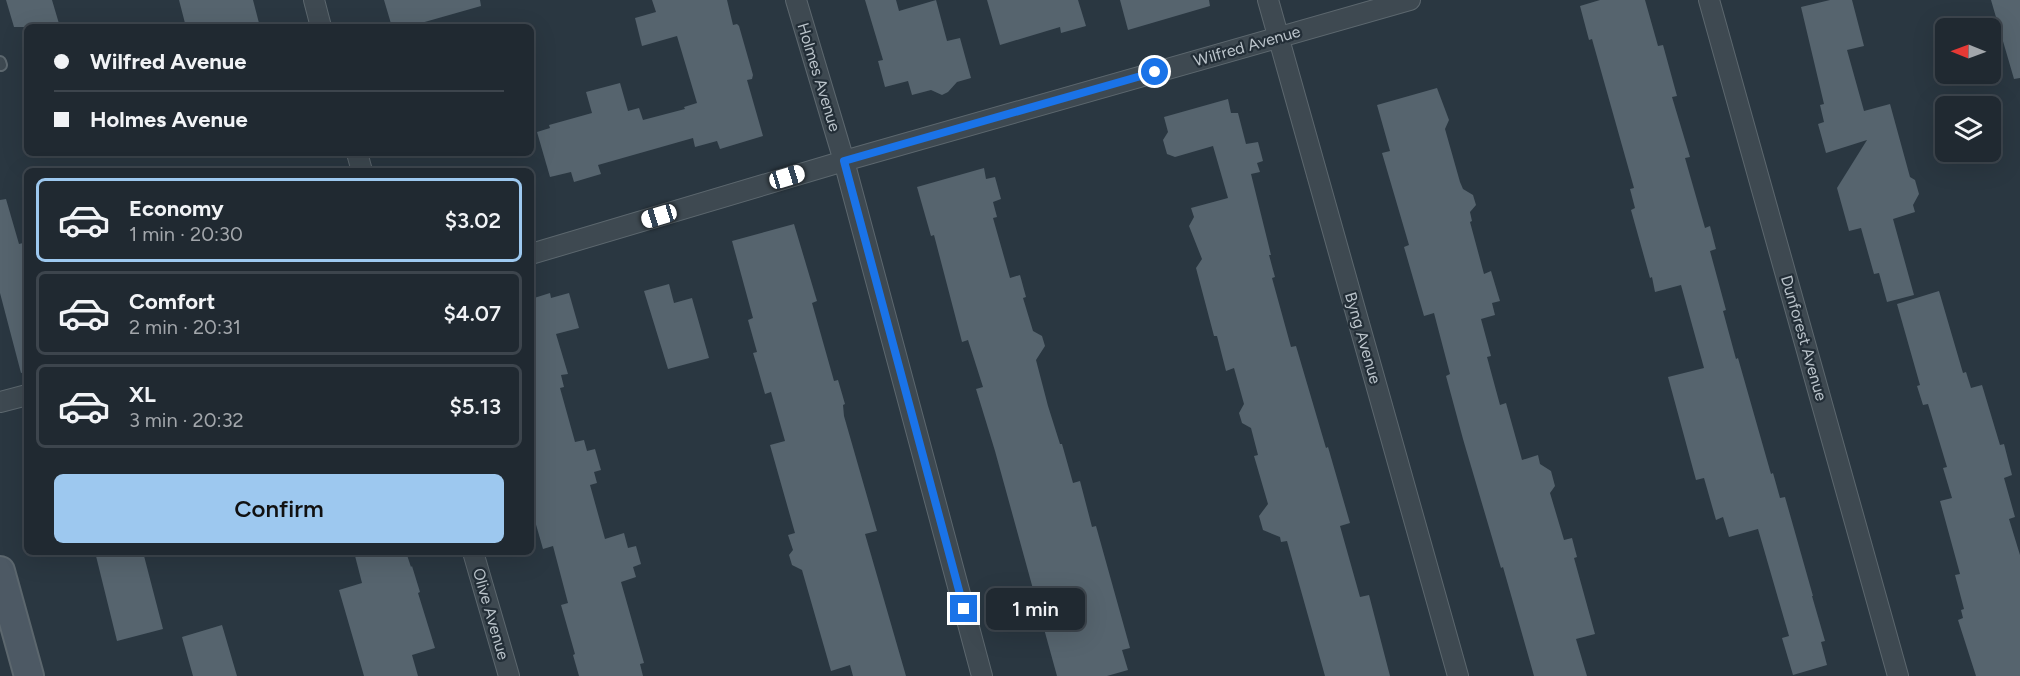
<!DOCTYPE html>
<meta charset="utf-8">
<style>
body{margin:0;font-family:Figtree,sans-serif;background:#283139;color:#f1f3f6;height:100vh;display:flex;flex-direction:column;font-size:22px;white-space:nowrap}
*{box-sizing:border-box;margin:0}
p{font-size:20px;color:#a2a6ab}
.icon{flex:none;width:33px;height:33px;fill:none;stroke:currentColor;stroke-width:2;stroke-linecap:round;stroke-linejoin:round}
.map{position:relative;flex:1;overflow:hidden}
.drawer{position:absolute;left:24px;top:168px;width:510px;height:387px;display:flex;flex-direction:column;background:#202931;border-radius:9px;box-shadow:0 6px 24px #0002,0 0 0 2px #3d454d}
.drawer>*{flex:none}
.banner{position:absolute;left:24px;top:24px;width:510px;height:132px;border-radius:9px;box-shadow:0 6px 24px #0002,0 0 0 2px #3d454d;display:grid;align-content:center;height:132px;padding:0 30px;background:#202931}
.needle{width:39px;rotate:271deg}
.buttons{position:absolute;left:1935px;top:18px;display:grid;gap:12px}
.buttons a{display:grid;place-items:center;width:66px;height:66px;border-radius:9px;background:#202931;box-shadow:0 6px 24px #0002,0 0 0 2px #3d454d;font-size:30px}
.end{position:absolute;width:27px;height:27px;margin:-14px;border:8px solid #1a73e8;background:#fff;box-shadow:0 0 0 3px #fff}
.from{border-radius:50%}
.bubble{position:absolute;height:42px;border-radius:9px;background:#202931;box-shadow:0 6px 24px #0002,0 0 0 2px #3d454d;font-size:20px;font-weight:600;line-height:42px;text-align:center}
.car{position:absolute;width:18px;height:36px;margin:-18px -9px;border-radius:8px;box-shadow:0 0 4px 2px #0007;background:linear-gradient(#fff 24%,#345 0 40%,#fff 0 76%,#345 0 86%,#fff 0)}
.banner b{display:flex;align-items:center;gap:21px;height:57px;font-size:22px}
.banner b+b{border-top:2px solid #3d454d}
.banner i{width:15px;height:15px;background:#f1f3f6}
ul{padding:10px 0 0;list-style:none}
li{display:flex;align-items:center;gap:18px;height:84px;margin:0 12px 9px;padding:0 18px;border:3px solid #3d454d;border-radius:9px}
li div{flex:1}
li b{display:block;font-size:22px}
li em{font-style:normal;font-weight:600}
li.on{border-color:#9dc8ef}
li>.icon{width:54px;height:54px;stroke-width:1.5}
.button{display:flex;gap:12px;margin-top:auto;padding:12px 30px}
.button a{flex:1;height:69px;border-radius:9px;background:#9dc8ef;color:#111;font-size:24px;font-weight:600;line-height:69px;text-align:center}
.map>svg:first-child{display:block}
</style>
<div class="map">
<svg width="2020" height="676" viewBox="0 0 2020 676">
<rect width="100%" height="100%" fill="#2a3741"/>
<path fill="#56646e" d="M 6,0 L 52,0 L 60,27 L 14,27 Z
M 179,0 L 253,0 L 260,27 L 186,27 Z
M 384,0 L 480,0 L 481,6 L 407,27 L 392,27 Z
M 652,0 L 727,0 L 733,25 L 737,24 L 739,26 L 753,75 L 752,79 L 747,80 L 763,136 L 720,149 L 717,141 L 695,147 L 693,138 L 598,165 L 601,174 L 574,182 L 571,172 L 550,177 L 537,132 L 550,128 L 549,125 L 592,113 L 586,92 L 620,83 L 628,111 L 639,108 L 643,120 L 685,109 L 684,107 L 697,103 L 677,36 L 642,46 L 635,18 L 656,12 Z
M 865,0 L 896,0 L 899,11 L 936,0 L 947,41 L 960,38 L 971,78 L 957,82 L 948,92 L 942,95 L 931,90 L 912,95 L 908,81 L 885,87 L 878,61 L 883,60 Z
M 987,0 L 1078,0 L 1086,26 L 1061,33 L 1060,27 L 1000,45 Z
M 1120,0 L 1209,0 L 1210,6 L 1128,30 Z
M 1600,0 L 1645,0 L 1658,46 L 1663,45 L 1677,96 L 1672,97 L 1690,157 L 1685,158 L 1705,228 L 1710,226 L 1716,249 L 1710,251 L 1726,310 L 1723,311 L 1736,359 L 1738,358 L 1771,474 L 1773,473 L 1780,498 L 1785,497 L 1813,596 L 1812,596 L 1825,641 L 1821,642 L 1827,665 L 1793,675 L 1782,638 L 1789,636 L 1758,529 L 1729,537 L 1723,517 L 1716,520 L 1704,478 L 1696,480 L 1668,377 L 1704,368 L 1681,285 L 1655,292 L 1652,277 L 1650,278 L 1631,210 L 1635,208 L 1630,189 L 1634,188 L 1592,39 L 1589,40 L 1580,6 Z
M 1830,0 L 1852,0 L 1864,46 L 1847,50 L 1864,111 L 1890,104 L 1910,177 L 1915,180 L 1919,194 L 1913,205 L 1915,212 L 1893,219 L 1914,295 L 1887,302 L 1879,273 L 1874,274 L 1861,228 L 1849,231 L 1837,188 L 1867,140 L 1826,153 L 1818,124 L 1824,122 L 1820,105 L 1824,104 L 1801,7 Z
M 1991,0 L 2020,0 L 2020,78 L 2014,79 Z
M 1437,88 L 1449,120 L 1445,129 L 1460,182 L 1463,189 L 1473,195 L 1476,205 L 1470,212 L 1472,221 L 1470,222 L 1484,274 L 1491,271 L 1500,301 L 1492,303 L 1495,315 L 1481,319 L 1491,356 L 1487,357 L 1500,405 L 1506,403 L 1522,460 L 1538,455 L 1540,464 L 1551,471 L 1555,486 L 1550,493 L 1564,540 L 1572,538 L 1577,557 L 1574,558 L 1595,634 L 1576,639 L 1587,676 L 1534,676 L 1503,567 L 1501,568 L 1463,439 L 1446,376 L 1450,374 L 1434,313 L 1424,316 L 1404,247 L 1409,245 L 1382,153 L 1390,151 L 1377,105 Z
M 1228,99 L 1231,113 L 1238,113 L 1246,144 L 1258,142 L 1263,161 L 1257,163 L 1260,172 L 1251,174 L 1271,255 L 1269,255 L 1275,277 L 1272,278 L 1291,347 L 1296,346 L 1326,448 L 1328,447 L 1350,523 L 1340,526 L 1360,597 L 1369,595 L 1390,676 L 1325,676 L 1287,541 L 1281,542 L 1280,537 L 1263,530 L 1259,516 L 1268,504 L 1254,456 L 1258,455 L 1251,428 L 1242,423 L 1239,413 L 1244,404 L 1234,368 L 1226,371 L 1217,336 L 1214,336 L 1196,268 L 1202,259 L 1189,226 L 1194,217 L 1191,208 L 1228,198 L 1213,146 L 1175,157 L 1167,154 L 1163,140 L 1168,132 L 1164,117 Z
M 984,168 L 986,179 L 995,177 L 1001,199 L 993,202 L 997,217 L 993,218 L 1010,278 L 1020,275 L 1026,297 L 1023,298 L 1033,331 L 1042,336 L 1045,346 L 1036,360 L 1048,406 L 1060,444 L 1062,444 L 1073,483 L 1080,481 L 1092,527 L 1096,526 L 1130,648 L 1122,650 L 1128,670 L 1107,676 L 1057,676 L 995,451 L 976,389 L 983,387 L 968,340 L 962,342 L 934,235 L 931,236 L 917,187 Z
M 6,199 L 19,244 L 27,242 L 27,372 L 21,373 L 0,293 L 0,200 Z
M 794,224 L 817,301 L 812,303 L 834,381 L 838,380 L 845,404 L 843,405 L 844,416 L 877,531 L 865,534 L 906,676 L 853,676 L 850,665 L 831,671 L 802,570 L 792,565 L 789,555 L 793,550 L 788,535 L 795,533 L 770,445 L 785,441 L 771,392 L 765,394 L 757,366 L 753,353 L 757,352 L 748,320 L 753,318 L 732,241 Z
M 669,284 L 674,303 L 692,298 L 709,358 L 668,369 L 644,291 Z
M 1939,291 L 1963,373 L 1966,372 L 1971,388 L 1982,385 L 2000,445 L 2004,444 L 2012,475 L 2004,478 L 2015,517 L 2009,519 L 2020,555 L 2020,676 L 1976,676 L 1958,620 L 1963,618 L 1961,610 L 1964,609 L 1955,575 L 1960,574 L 1940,501 L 1952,498 L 1943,468 L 1947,467 L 1928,404 L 1923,405 L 1917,386 L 1920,385 L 1897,304 Z
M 550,293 L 551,298 L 569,293 L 579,328 L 556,334 L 568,374 L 561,375 L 564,387 L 560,388 L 575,442 L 584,440 L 587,451 L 595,449 L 601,470 L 594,472 L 597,483 L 590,485 L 605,539 L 624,533 L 628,548 L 636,546 L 641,564 L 633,567 L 636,577 L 621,582 L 644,663 L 640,664 L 643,676 L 579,676 L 573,655 L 575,654 L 561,605 L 568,603 L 553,546 L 543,549 L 531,507 L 531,299 Z
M 95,552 L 143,552 L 163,629 L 117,641 Z
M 354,552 L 406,552 L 411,567 L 412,566 L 420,592 L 418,593 L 435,648 L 412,655 L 418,676 L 364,676 L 339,590 L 362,583 Z
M 222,625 L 237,676 L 193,676 L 182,637 Z"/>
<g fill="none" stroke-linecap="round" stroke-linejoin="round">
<defs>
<path id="service" d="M 0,62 L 1,65"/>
<path id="minor" d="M 314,0 L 321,27
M 796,0 L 844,161 L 982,676
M 1268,0 L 1458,676
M 1709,0 L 1898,676
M 357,153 L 362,171
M 531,254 L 844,161 L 1410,0
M 0,402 L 27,395
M 473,552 L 509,676"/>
<path id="secondary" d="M 0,571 L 29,676"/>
</defs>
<use href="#service" stroke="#5c676e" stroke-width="14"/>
<use href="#minor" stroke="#5c676e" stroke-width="22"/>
<use href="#secondary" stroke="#5c676e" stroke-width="32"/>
<use href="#service" stroke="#3e4951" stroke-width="10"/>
<use href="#minor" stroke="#3e4951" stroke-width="20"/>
<use href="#secondary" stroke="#4d5964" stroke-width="28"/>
</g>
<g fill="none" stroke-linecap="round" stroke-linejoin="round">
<path stroke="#1a73e8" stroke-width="8" d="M 964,609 L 844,161 L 1155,72"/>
</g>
<g text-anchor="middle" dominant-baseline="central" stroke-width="4.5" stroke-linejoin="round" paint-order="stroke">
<g font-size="16" fill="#bbc4cb" stroke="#232e37">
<text transform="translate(1247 46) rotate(-16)">Wilfred Avenue</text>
<text transform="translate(819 77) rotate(73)">Holmes Avenue</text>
<text transform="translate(1363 338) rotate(74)">Byng Avenue</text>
<text transform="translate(1804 338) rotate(74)">Dunforest Avenue</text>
<text transform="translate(491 614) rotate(74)">Olive Avenue</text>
</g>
</g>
</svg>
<div class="buttons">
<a><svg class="needle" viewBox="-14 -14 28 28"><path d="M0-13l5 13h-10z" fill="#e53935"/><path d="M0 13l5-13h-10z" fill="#a2a6ab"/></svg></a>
<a><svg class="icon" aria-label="layers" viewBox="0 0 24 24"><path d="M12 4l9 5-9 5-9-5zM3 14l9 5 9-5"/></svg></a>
</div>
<i class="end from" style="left:1155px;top:72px"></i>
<i class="end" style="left:964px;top:609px"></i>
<div class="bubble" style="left:986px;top:588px;width:99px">1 min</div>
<i class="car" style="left:787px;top:177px;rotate:73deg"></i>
<i class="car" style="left:659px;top:216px;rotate:253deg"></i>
<div class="banner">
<b><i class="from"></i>Wilfred Avenue</b>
<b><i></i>Holmes Avenue</b>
</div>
<section class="drawer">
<ul>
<li class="on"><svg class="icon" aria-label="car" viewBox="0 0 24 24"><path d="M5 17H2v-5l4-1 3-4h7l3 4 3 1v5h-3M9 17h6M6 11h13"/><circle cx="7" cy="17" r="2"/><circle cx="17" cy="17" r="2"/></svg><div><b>Economy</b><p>1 min · 20:30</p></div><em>$3.02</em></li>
<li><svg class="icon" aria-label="car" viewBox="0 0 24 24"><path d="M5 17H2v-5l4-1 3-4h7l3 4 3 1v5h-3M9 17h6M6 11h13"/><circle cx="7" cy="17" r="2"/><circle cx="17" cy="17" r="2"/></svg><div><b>Comfort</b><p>2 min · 20:31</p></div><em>$4.07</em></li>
<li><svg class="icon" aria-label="car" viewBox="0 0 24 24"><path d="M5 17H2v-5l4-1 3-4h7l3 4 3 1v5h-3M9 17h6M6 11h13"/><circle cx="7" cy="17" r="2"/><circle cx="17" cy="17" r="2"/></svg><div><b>XL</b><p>3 min · 20:32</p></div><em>$5.13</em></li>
</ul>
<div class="button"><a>Confirm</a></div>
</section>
</div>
